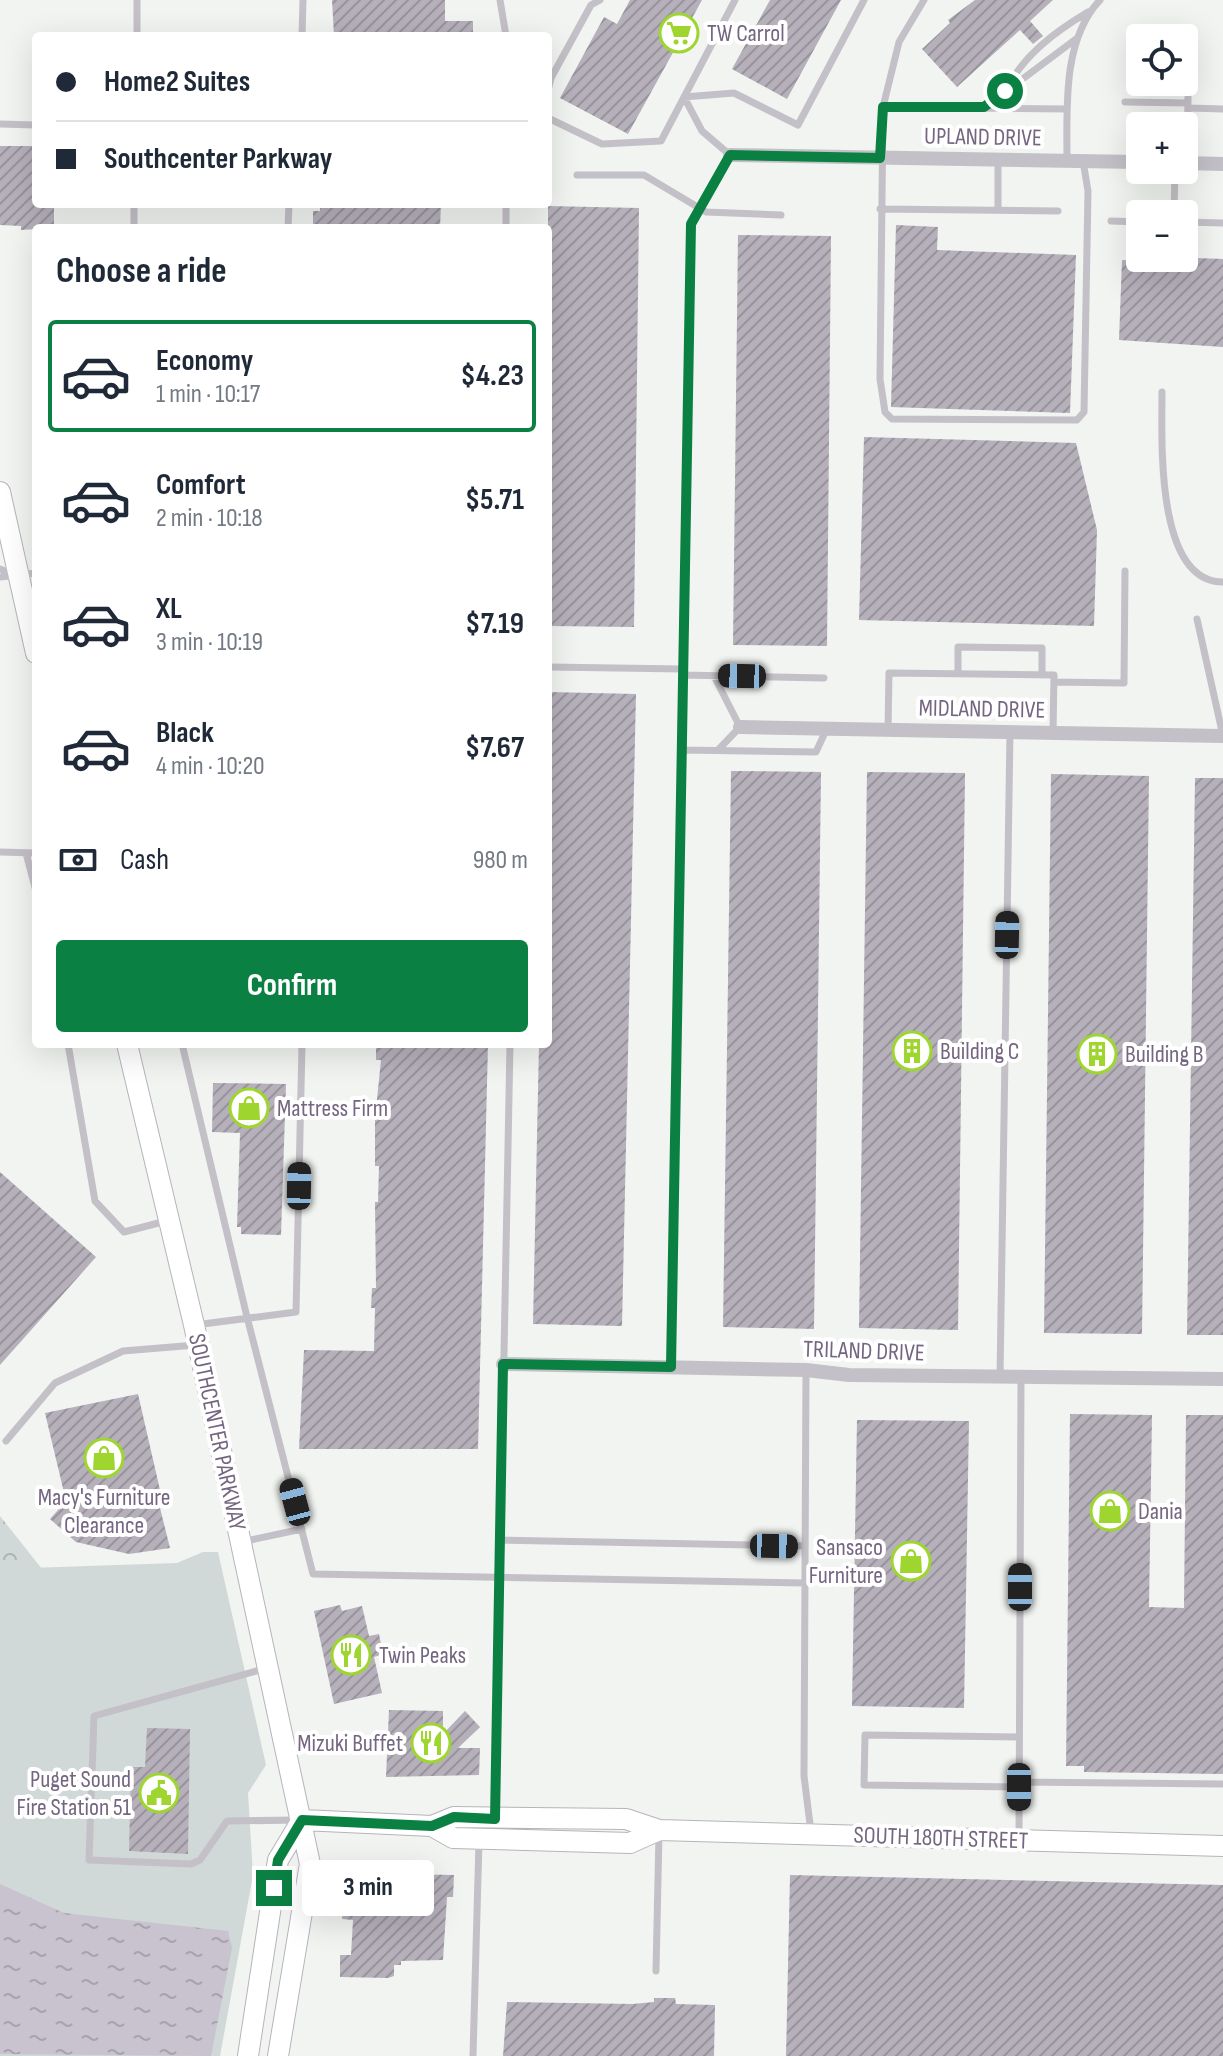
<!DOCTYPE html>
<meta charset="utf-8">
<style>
body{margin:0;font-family:"Sofia Sans Condensed",sans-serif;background:#f2f2f3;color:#1f2937;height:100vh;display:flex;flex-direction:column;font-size:30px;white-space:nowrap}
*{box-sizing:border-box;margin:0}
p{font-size:26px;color:#747a83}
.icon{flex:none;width:44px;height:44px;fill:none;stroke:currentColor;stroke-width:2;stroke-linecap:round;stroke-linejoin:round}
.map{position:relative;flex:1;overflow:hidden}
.panel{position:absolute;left:32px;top:224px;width:520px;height:824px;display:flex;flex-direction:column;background:#fff;border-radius:8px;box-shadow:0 8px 32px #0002}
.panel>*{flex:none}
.hud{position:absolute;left:32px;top:32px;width:520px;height:176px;border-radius:8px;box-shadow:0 8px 32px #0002;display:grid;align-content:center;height:176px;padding:0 24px;background:#fff}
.fabs{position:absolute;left:1126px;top:24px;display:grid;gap:16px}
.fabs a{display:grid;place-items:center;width:72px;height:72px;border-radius:8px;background:#fff;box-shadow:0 8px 32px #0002;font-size:40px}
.end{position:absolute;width:36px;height:36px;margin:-18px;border:10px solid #0b8043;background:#fff;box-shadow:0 0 0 4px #fff}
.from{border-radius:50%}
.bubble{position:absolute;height:56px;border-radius:8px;background:#fff;box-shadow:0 8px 32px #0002;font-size:26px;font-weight:700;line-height:56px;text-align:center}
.car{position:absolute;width:24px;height:48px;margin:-24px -12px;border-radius:10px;box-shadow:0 0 6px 2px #0007;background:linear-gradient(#222 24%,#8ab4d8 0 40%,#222 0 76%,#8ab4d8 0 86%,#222 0)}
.hud b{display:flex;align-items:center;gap:28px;height:76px;font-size:30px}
.hud b+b{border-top:2px solid #e0e1e3}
.hud i{width:20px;height:20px;background:#1f2937}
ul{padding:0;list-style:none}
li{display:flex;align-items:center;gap:24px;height:112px;margin:0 16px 12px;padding:0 8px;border:4px solid transparent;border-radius:8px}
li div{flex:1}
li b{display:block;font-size:30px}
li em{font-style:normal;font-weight:700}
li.on{border-color:#0b8043}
li>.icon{width:72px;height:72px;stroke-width:1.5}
h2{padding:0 24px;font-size:36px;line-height:96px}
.pay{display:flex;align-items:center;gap:20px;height:88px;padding:0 24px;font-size:30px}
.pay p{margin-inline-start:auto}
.primary-button{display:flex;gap:16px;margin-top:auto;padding:16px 24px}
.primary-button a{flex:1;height:92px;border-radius:8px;background:#0b8043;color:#fff;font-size:32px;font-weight:700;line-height:92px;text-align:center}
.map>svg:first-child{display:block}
</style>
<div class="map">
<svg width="1223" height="2056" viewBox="0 0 1223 2056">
<defs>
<pattern id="forest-crowns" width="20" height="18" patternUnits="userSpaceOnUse" patternTransform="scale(2)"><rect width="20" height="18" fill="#d0d9d7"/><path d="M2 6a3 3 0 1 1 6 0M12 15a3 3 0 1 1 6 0" fill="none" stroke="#adb4b4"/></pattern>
<pattern id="water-ripples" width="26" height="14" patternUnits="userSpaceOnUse" patternTransform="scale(2)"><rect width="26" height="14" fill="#c8c3cf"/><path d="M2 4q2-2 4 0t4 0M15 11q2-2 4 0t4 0" fill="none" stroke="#a7a2ad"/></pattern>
<pattern id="building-hatch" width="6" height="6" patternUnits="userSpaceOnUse" patternTransform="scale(2)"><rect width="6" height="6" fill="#b5b0ba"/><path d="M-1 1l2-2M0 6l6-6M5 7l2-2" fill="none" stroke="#98939c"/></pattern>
</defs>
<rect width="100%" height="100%" fill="#f1f4f1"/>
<path fill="#d0d9d7" d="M 203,1552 L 218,1552 L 266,1765 L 248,1793 L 253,1875 L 220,2056 L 0,2056 L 0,1569 L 177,1563 Z"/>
<path fill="url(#forest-crowns)" d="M 0,1516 L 42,1569 L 0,1569 Z"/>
<path fill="url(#water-ripples)" d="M 0,1884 L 64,1913 L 228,1931 L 232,1948 L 211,2056 L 0,2054 Z"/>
<path fill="url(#building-hatch)" d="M 332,0 L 445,0 L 445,21 L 473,21 L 473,36 L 334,36 Z
M 630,0 L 702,0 L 628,134 L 560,98 L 604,17 L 617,24 Z
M 770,0 L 841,0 L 787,99 L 732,69 Z
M 975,0 L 1053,0 L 1030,21 L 1043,36 L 1033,44 L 1020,30 L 957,87 L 922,49 L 950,23 L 948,20 Z
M 0,146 L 36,146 L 36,204 L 54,204 L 54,228 L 21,230 L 21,226 L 0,225 Z
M 320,204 L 441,204 L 440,228 L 313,228 L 313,211 L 320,211 Z
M 548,206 L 639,208 L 634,627 L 548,626 Z
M 896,225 L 938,227 L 937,250 L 1076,255 L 1070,413 L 891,407 Z
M 738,235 L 831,236 L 827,646 L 733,645 Z
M 1195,258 L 1223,259 L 1223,347 L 1119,340 L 1122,260 L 1195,263 Z
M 864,437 L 1076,443 L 1097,530 L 1094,626 L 859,620 Z
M 548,692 L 636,694 L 622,1326 L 533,1324 L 539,1044 L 548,1044 Z
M 731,771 L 821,772 L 814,1329 L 723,1327 Z
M 867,772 L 965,773 L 958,1330 L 859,1328 Z
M 1051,774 L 1149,776 L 1142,1334 L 1044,1333 Z
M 1195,778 L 1223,778 L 1223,1335 L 1187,1335 Z
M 376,1044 L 488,1044 L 478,1449 L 299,1449 L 304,1350 L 374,1351 L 375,1308 L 371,1308 L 372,1288 L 376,1288 L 375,1202 L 378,1202 L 379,1166 L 375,1166 L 375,1119 L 381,1060 L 376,1060 Z
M 213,1083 L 286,1084 L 281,1235 L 241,1234 L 241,1227 L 237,1227 L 240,1133 L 212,1132 Z
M 0,1172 L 96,1257 L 0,1365 Z
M 138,1394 L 163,1503 L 159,1504 L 170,1548 L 129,1554 L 76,1542 L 50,1519 L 66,1501 L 45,1413 Z
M 1070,1414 L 1152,1415 L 1149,1607 L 1184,1608 L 1186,1415 L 1223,1415 L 1223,1774 L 1084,1772 L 1084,1766 L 1066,1766 Z
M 857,1420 L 969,1421 L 964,1708 L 852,1706 Z
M 340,1605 L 342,1611 L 362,1606 L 369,1636 L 379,1634 L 383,1654 L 374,1657 L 382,1693 L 334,1704 L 314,1611 Z
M 389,1710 L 443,1711 L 443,1734 L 465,1711 L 480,1727 L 458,1748 L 480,1748 L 479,1775 L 386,1777 Z
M 147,1728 L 190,1729 L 188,1854 L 129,1851 L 131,1767 L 145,1767 Z
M 346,1873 L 454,1875 L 453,1897 L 447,1897 L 443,1960 L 401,1961 L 401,1965 L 394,1965 L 394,1976 L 388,1978 L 340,1977 L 340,1955 L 351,1955 L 353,1920 L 342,1919 Z
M 790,1875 L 1223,1885 L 1223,2056 L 786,2056 Z
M 654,1998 L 675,1998 L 676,2004 L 715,2005 L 714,2056 L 503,2056 L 507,2002 L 633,2004 L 654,2002 Z"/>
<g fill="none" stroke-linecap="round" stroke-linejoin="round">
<defs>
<path id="secondary" d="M 0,492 L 36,653
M 127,1044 L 194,1325 L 310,1864 L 278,2056
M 302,1820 L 432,1826 L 454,1817 L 626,1819 L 659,1830 L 1223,1846
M 432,1826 L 453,1838 L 630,1843 L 659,1830
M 248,2056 L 278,1860 L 302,1820"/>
</defs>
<use href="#secondary" stroke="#b7b3bb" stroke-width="22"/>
<path stroke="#c4c0c7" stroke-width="7" d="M 500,0 L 506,36
M 924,0 L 899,42 L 883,107 L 880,379 L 885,412 L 892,419 L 1077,420 L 1084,412 L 1088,191 L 1083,161
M 137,36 L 137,0
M 302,36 L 303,0
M 1132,49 L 1140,49
M 548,91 L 551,78 L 591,5 L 600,0
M 1005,91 C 1024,55 1053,33 1088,12
M 1125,102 L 1188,103
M 883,107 L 1067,109
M 985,107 L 1076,39
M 1188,108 L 1223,109
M 548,118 L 602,144 L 661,141 L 735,0
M 0,124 L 36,125
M 1067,161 C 1067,109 1062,40 1100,0
M 1187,163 L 1189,33
M 577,175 L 644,175 L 706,212 L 781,215
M 506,204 L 506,228
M 880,209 L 1058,211
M 998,210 L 998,161
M 1174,214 L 1175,170
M 1111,221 L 1140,222
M 1184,222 L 1223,223
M 134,228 L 134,204
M 288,228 L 289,204
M 1162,392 C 1162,439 1155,582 1223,582
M 0,569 L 16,575
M 0,577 L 36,573
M 1197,619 L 1223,736
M 548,667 L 683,669
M 958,674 L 958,647 L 1042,648 L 1042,675
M 683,675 L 824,678
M 714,676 L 740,727 L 718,750
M 1054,682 L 1124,683 L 1125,571
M 888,730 L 889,673 L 1054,675 L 1053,733
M 682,750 L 816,752 L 827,728
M 0,852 L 36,853
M 26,853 L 36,891
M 68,1044 L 95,1201 L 124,1232 L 166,1221
M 182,1044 L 247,1317 L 313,1574 L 805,1583
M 195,1325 L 296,1312 L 302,1044
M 671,1367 L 691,224 L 730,155 L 702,131 L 684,97 L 734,93 L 798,125 L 864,0
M 806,1370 L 804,1776 L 811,1832
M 1000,1377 L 1010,732
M 6,1441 L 55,1383 L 123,1351 L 196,1345
M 499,1540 L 805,1546
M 241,1542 L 302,1529
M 267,1668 L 94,1716 L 89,1860 L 191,1864 L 200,1860 L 227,1821 L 299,1820
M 1019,1782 L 1223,1784
M 1019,1787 L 864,1785 L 865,1735 L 1019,1737
M 495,1817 L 510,1044
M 1019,1839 L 1021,1377
M 656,1971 L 659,1833
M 473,2056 L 479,1841"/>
<path stroke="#c4c0c7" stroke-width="14" d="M 730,155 L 1140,162
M 1184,163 L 1223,164
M 740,727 L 1223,736
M 503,1364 L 806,1370 L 849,1375 L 1223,1379"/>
<use href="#secondary" stroke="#fff" stroke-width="20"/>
</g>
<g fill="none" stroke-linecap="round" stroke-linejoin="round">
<path stroke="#0b8043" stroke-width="10" d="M 274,1888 L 278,1860 L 302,1820 L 432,1826 L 454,1817 L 495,1819 L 503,1364 L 671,1367 L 691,224 L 730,155 L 880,158 L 883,107 L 984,107 L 1005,91"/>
</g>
<defs>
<symbol id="supermarket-ring" viewBox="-11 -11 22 22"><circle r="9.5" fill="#fff" stroke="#9ed62f" stroke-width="1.5"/><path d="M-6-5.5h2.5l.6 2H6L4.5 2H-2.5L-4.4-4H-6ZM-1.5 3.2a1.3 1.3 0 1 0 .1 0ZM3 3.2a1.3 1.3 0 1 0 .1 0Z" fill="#9ed62f"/></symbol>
<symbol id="building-ring" viewBox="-11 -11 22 22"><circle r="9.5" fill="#fff" stroke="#9ed62f" stroke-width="1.5"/><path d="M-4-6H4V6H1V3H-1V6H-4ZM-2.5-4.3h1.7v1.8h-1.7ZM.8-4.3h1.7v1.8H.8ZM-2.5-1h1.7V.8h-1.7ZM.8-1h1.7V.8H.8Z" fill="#9ed62f"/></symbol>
<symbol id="shop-ring" viewBox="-11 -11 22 22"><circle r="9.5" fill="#fff" stroke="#9ed62f" stroke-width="1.5"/><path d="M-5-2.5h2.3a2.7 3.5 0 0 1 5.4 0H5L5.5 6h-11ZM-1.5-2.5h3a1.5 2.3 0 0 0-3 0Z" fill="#9ed62f"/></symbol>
<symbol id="restaurant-ring" viewBox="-11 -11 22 22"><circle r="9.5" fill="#fff" stroke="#9ed62f" stroke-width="1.5"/><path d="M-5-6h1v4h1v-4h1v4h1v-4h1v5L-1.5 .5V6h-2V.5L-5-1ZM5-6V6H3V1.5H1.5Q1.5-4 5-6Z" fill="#9ed62f"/></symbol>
<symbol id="civic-ring" viewBox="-11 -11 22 22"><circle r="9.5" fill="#fff" stroke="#9ed62f" stroke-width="1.5"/><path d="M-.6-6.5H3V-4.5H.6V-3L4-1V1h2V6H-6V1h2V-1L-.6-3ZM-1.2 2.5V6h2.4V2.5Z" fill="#9ed62f"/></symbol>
</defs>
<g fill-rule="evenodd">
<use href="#supermarket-ring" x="657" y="11" width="44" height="44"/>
<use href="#building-ring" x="890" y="1029" width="44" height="44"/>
<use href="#building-ring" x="1075" y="1032" width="44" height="44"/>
<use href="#shop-ring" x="227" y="1086" width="44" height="44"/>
<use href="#shop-ring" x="82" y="1436" width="44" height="44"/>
<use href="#shop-ring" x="1088" y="1489" width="44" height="44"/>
<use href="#shop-ring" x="889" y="1539" width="44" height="44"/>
<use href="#restaurant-ring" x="329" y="1633" width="44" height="44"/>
<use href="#restaurant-ring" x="409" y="1721" width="44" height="44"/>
<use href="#civic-ring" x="137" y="1771" width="44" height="44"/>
</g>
<g text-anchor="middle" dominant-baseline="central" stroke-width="8" stroke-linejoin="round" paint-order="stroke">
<g font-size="24" fill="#746580" stroke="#fff" text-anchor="start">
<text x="707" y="33">TW Carrol</text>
<text x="940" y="1051">Building C</text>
<text x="1125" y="1054">Building B</text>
<text x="277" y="1108">Mattress Firm</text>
<text x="104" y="1497" text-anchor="middle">Macy's Furniture<tspan x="104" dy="28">Clearance</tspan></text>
<text x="1138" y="1511">Dania</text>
<text x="883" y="1547" text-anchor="end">Sansaco<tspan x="883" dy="28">Furniture</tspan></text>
<text x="379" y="1655">Twin Peaks</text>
<text x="403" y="1743" text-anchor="end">Mizuki Buffet</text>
<text x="131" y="1779" text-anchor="end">Puget Sound<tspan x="131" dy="28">Fire Station 51</tspan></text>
</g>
<g font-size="24" fill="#746580" stroke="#fff">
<text transform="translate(983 137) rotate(1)">UPLAND DRIVE</text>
<text transform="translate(982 709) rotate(1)">MIDLAND DRIVE</text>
<text transform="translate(864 1351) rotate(2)">TRILAND DRIVE</text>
<text transform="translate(217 1432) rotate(78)">SOUTHCENTER PARKWAY</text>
<text transform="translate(941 1838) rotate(2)">SOUTH 180TH STREET</text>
</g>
</g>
</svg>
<div class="fabs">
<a><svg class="icon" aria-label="locate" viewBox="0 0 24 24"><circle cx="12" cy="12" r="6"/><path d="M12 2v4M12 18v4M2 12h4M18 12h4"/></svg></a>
<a>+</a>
<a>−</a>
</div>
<i class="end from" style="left:1005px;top:91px"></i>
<i class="end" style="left:274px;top:1888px"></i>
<div class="bubble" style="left:302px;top:1860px;width:132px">3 min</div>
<i class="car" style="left:742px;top:676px;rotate:271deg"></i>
<i class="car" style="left:1007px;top:935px;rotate:1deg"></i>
<i class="car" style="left:299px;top:1186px;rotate:1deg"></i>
<i class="car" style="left:295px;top:1502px;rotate:345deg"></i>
<i class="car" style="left:774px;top:1546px;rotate:91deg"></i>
<i class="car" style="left:1020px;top:1587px;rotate:0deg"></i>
<i class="car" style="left:1019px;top:1787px;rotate:180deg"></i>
<div class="hud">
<b><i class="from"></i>Home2 Suites</b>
<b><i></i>Southcenter Parkway</b>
</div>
<section class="panel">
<h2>Choose a ride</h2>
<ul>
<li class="on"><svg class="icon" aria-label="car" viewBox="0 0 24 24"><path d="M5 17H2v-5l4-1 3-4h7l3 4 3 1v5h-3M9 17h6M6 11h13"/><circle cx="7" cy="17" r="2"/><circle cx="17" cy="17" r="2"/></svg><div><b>Economy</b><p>1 min · 10:17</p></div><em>$4.23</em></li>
<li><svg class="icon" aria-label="car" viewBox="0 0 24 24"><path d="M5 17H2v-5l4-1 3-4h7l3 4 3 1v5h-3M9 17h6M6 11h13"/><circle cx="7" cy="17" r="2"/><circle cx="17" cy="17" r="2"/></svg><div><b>Comfort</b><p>2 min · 10:18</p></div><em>$5.71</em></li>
<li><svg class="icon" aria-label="car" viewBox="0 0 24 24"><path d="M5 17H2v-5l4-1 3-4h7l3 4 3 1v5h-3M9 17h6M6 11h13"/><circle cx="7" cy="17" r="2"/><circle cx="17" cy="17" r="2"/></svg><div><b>XL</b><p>3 min · 10:19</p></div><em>$7.19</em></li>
<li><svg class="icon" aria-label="car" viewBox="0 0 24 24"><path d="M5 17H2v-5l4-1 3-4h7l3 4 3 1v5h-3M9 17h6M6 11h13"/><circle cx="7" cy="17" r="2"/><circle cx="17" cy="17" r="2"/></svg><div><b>Black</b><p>4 min · 10:20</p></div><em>$7.67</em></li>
</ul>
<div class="pay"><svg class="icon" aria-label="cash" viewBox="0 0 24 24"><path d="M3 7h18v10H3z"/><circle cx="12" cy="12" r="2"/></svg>Cash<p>980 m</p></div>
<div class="primary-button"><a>Confirm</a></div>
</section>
</div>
